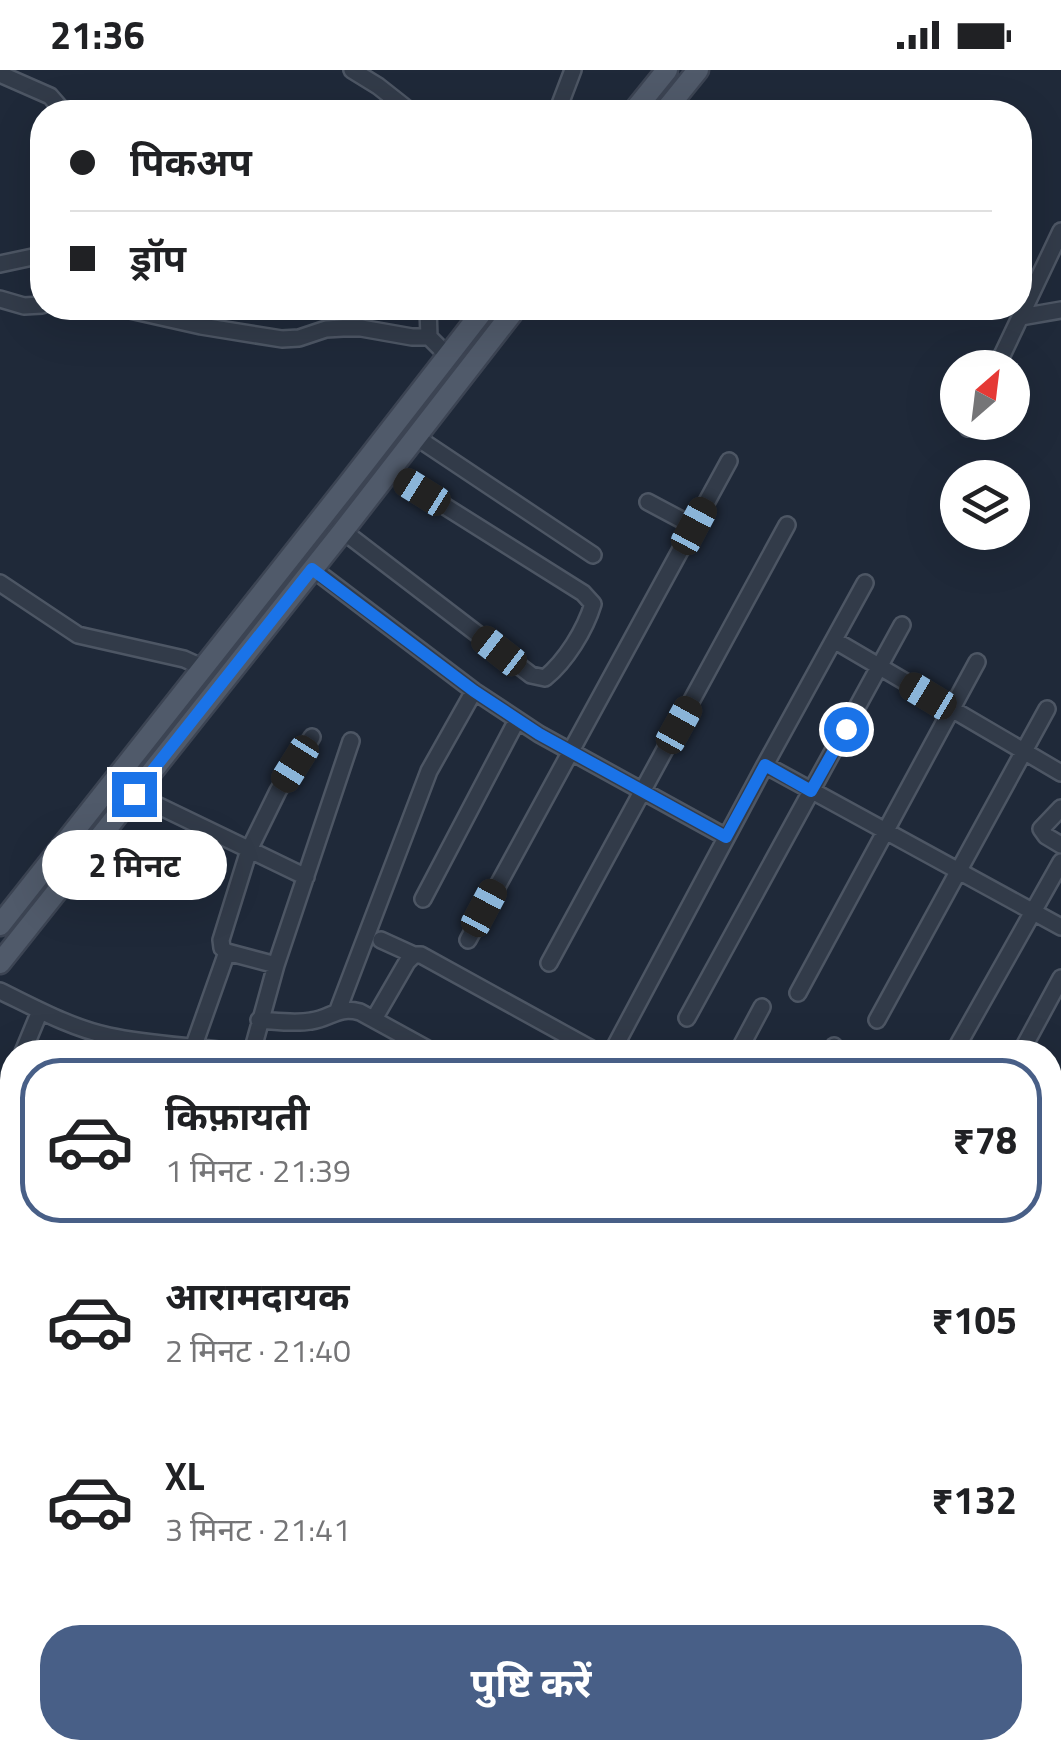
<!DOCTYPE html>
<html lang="hi">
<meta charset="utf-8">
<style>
body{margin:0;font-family:"Titillium Web","Noto Sans Devanagari",sans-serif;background:#f2f2f2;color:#202124;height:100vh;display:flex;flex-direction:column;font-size:38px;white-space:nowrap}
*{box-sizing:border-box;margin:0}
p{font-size:32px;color:#757577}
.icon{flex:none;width:55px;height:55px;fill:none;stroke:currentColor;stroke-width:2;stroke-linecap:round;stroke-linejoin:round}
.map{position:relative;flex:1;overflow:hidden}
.side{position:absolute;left:0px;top:970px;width:1062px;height:720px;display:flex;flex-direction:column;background:#fff;border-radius:40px 40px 0 0;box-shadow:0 10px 40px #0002}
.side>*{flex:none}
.hud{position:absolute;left:30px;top:30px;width:1002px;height:220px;border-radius:40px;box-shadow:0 10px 40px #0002;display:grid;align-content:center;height:220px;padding:0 40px;background:#fff}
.needle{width:65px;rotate:28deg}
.controls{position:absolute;left:940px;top:280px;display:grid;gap:20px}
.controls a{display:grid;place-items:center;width:90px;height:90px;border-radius:50%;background:#fff;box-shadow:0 10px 40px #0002;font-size:50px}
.end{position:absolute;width:45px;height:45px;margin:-22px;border:12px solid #1a73e8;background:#fff;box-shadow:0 0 0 5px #fff}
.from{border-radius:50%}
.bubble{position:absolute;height:70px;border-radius:35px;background:#fff;box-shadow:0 10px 40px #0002;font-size:32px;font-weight:700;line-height:70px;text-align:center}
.car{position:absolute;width:30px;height:60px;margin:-30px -15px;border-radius:12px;box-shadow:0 0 8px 2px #0007;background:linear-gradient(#222 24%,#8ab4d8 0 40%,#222 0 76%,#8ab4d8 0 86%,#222 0)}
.hud b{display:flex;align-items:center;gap:35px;height:95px;font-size:38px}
.hud b+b{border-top:2px solid #e0e0e0}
.hud i{width:25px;height:25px;background:#202124}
ul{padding:18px 0 0;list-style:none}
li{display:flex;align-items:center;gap:30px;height:165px;margin:0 20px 15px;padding:0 20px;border:5px solid transparent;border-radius:40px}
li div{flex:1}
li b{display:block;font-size:38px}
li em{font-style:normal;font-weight:700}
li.current{border-color:#485f87}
li>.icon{width:90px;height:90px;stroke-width:1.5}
.action{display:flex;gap:20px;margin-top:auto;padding:20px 40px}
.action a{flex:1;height:115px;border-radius:40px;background:#485f87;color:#fff;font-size:40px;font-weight:700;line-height:115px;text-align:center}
.status{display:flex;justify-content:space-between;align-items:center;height:70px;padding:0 50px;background:#fff;direction:ltr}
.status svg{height:28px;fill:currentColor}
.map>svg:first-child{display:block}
</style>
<div class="status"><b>21:36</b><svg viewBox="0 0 49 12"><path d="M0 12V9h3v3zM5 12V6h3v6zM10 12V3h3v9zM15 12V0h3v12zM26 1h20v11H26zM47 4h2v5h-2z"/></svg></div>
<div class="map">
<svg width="1061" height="1690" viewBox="0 0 1061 1690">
<rect width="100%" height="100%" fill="#1f2939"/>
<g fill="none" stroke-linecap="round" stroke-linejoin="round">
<defs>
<path id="minor" d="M 352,0 L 378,16 L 411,42
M 0,4 L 50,26 L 64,42
M 557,42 L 573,0
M 0,194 L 42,185
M 0,229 L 24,236 L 42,235
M 121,238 L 201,256 L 282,269 L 299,268 L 326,259 L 343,258 L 361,258 L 412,267 L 429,267
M 428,238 L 429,267 L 448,286
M 1021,247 L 1061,240
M 996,298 L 1061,161
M 968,358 L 970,352
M 416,367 L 593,485
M 648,432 L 693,456
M 343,461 L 531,605 L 545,608 C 566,591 585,560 593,534 L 583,523 L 389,401
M 313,499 L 474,621 L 539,664 L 726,767
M 0,513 L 78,565 L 184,589 L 204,598
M 865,513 L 765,695 L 1061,857
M 834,570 L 1061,703
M 134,724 L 306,807
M 1061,738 L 1041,759 L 1046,766 L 1061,775
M 100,767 L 165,801
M 423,829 L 517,650
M 381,870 L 414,885
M 468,870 L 729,391
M 549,893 L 787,455
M 276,895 L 227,882 L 222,878 L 221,870 L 249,780 L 278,721 L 312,667
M 0,921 C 35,938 71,958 109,966 C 151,975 193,976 234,982
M 798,923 L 977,592
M 338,940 L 429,701 L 474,621
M 687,948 L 902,555
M 374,949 L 407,892 L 414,885 L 421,885 L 597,982
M 259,950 C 276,951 294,954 311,951 C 332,948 337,936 360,942 L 433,982
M 877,950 L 1047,639
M 193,978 L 227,882
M 23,982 L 40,941
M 252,982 L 276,895 L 351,671
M 612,982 L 765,695
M 738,982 L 762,937
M 831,982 L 834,976
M 954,982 L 1061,792
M 1021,982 L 1061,908
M 0,1037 L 12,1007
M 1050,1085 L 1061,1073
M 0,1164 L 12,1170
M 1050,1213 L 1061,1183
M 0,1248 L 12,1254
M 1050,1320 L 1061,1326
M 4,1339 L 12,1320
M 1050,1427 L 1061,1434
M 0,1465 L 12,1432
M 0,1491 L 12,1496
M 1050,1509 L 1061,1493
M 0,1589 L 12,1593
M 1050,1638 L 1061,1647
M 0,1654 L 12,1658
M 89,1678 L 137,1690
M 14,1690 L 18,1678
M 236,1690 L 242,1678
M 314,1690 L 320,1678
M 405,1690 L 412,1678
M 498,1690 L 505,1678
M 587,1690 L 593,1678
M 718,1690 L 723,1678
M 816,1690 L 822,1678
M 932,1690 L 940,1678
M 1044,1690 L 1061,1683"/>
<path id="major" d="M 633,42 L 667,0
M 664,42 L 698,0
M 0,855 L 349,413 L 485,238
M 0,893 L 343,461 L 516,238"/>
</defs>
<use href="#minor" stroke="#4d5664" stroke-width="20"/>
<use href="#major" stroke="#3c4453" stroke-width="25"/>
<use href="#minor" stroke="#323b49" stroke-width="15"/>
<use href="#major" stroke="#505a6a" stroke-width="20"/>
</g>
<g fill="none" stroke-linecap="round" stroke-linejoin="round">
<path stroke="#1a73e8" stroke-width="12" d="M 134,724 L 312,499 L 474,621 L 539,664 L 726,767 L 765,695 L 811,721 L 846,659"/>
</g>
</svg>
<div class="controls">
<a><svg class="needle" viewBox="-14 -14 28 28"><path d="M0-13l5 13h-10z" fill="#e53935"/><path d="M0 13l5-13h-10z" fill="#757577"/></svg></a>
<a><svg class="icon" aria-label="layers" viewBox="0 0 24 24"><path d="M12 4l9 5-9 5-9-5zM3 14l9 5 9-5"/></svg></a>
</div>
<i class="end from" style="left:846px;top:659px"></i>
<i class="end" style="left:134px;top:724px"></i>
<div class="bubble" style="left:42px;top:760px;width:185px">2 मिनट</div>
<i class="car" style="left:422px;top:422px;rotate:302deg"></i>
<i class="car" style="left:694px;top:456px;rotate:28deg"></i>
<i class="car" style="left:499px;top:581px;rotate:308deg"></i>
<i class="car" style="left:928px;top:626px;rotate:301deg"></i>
<i class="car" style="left:679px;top:655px;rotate:29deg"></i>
<i class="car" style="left:295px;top:694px;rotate:212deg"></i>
<i class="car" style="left:484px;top:838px;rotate:28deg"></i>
<div class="hud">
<b><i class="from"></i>पिकअप</b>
<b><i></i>ड्रॉप</b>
</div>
<section class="side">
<ul>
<li class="current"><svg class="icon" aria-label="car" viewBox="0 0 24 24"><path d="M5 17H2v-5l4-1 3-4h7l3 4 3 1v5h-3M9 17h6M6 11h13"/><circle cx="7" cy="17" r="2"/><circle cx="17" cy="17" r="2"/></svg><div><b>किफ़ायती</b><p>1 मिनट · 21:39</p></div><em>₹78</em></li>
<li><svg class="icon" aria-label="car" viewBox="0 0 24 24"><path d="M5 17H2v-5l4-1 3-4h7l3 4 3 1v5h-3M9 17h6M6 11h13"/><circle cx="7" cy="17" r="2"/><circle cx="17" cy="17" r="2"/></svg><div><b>आरामदायक</b><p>2 मिनट · 21:40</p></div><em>₹105</em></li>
<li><svg class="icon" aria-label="car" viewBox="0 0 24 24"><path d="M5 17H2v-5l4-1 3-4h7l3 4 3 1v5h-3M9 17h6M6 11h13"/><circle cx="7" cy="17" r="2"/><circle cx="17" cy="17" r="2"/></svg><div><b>XL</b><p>3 मिनट · 21:41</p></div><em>₹132</em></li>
</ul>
<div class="action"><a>पुष्टि करें</a></div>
</section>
</div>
